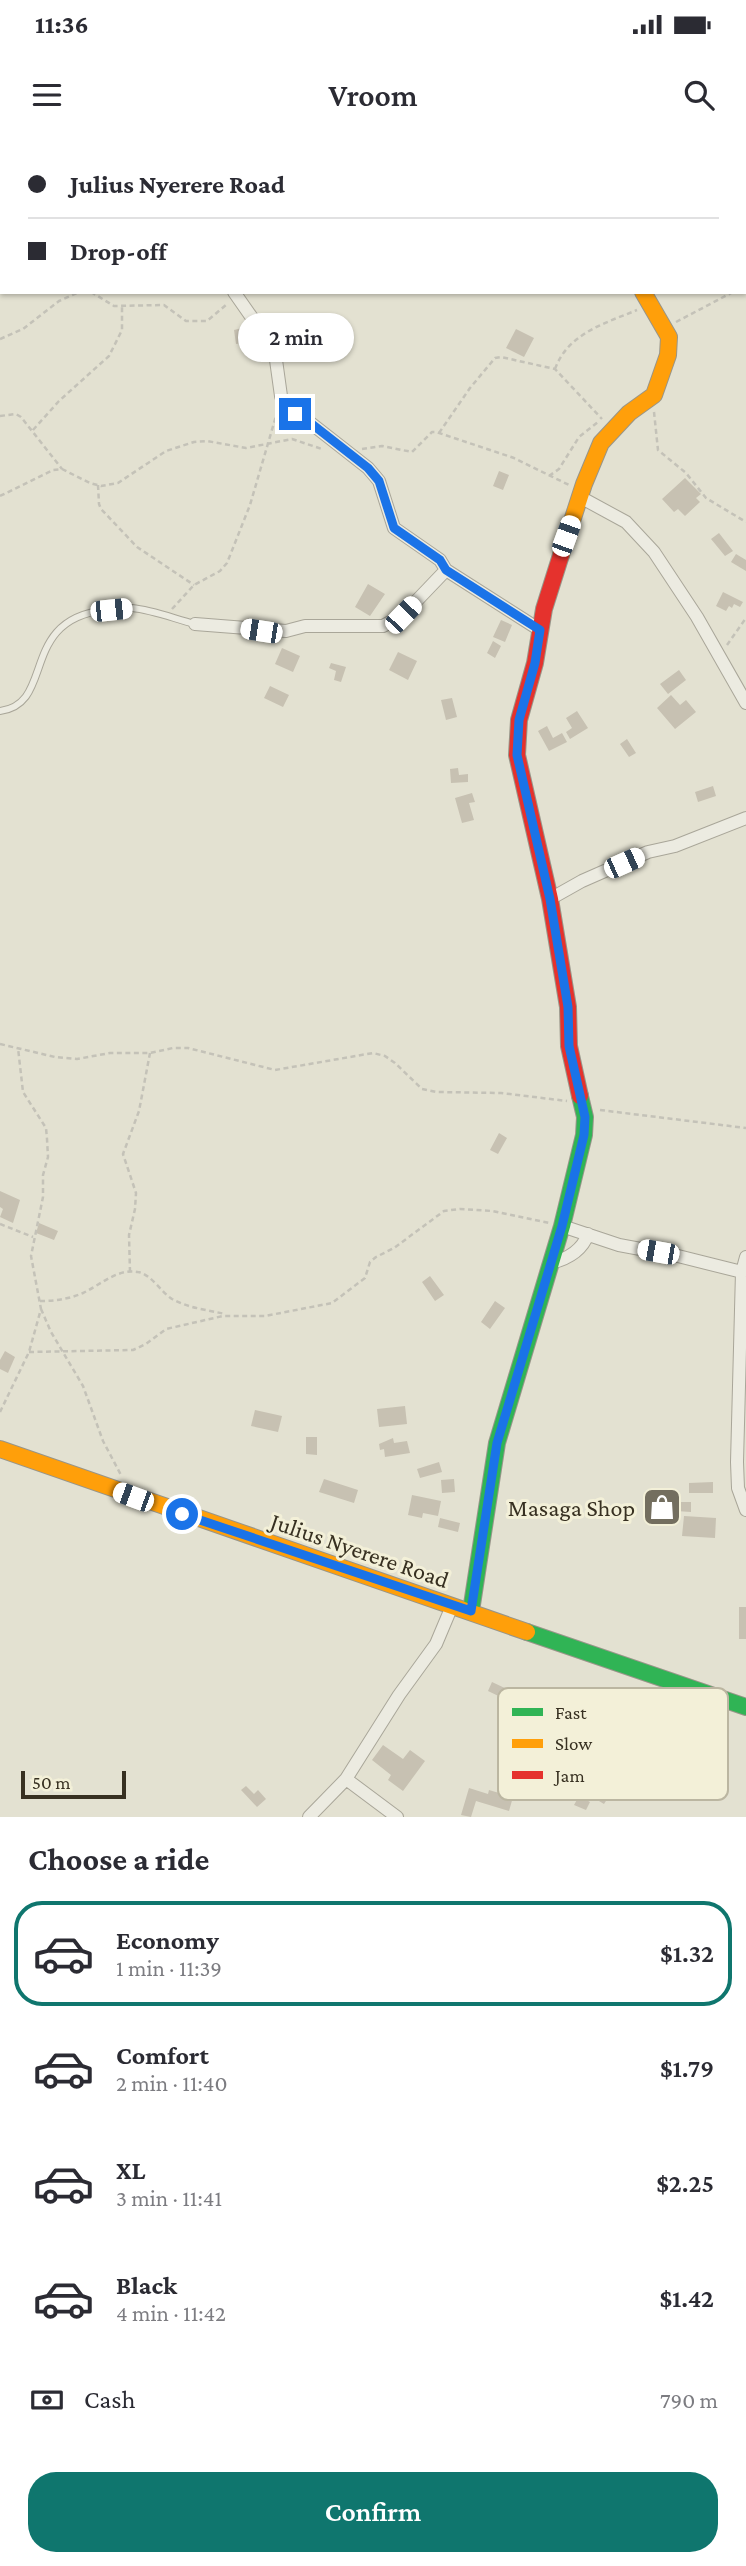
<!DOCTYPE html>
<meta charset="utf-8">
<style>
body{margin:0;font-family:"Crimson Pro",serif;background:#f2f2f3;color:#2b2b33;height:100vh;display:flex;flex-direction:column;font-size:26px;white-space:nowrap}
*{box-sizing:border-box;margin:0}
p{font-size:23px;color:#7c7c81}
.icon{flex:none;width:38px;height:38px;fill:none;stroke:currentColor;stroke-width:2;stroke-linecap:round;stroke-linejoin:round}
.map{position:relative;height:1677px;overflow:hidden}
.panel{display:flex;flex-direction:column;background:#fff;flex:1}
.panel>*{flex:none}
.hud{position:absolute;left:0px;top:0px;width:747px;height:154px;box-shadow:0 2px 5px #0004;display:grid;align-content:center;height:154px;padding:0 28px;background:#fff}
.scale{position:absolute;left:21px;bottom:18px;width:105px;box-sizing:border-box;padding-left:7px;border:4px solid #373021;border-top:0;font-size:19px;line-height:24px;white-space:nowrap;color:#373021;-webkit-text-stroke:5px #f3f0d8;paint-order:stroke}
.end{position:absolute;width:32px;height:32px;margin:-16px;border:9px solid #1a73e8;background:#fff;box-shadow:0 0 0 4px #fff}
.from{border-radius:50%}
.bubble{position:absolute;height:49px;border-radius:24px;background:#fff;box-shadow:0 2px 5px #0004;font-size:23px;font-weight:600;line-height:49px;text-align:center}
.car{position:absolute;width:21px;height:42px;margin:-21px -10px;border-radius:9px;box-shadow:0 0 5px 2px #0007;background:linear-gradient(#fff 24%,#345 0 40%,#fff 0 76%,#345 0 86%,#fff 0)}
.hud b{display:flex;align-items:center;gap:24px;height:66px;font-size:26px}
.hud b+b{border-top:2px solid #e1e1e2}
.hud i{width:18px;height:18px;background:#2b2b33}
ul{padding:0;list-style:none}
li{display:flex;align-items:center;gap:21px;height:105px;margin:0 14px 10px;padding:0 14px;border:4px solid transparent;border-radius:28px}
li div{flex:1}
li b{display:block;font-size:26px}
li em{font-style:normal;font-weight:600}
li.on{border-color:#0f766e}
li>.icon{width:63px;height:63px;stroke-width:1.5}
h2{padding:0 28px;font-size:32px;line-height:84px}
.pay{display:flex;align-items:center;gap:18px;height:77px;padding:0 28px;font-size:26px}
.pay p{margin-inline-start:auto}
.primary-button{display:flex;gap:14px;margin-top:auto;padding:14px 28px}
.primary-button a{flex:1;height:80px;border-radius:28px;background:#0f766e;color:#fff;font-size:28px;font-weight:600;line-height:80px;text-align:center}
.status{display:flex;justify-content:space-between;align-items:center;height:49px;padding:0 35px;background:#fff;direction:ltr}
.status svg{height:19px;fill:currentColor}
header{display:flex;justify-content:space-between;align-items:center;height:91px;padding:0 28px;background:#fff;font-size:32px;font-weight:600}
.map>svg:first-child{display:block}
</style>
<div class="status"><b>11:36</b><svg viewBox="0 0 49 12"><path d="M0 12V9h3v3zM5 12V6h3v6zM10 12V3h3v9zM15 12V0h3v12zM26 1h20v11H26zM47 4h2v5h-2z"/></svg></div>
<header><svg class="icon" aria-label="menu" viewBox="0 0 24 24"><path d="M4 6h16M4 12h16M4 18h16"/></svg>Vroom<svg class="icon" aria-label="search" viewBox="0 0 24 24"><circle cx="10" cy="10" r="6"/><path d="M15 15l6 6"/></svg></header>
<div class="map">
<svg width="746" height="1677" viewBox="0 0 746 1677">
<rect width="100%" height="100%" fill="#e3e1d1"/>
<path fill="#c7c1b2" d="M 242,188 L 243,193 L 251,192 L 252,202 L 236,204 L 234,190 Z
M 516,189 L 534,198 L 524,217 L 506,208 Z
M 499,331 L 509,335 L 503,350 L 493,346 Z
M 685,338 L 701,354 L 696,358 L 700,362 L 685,376 L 678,369 L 674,372 L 662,359 Z
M 719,393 L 733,411 L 725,416 L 711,399 Z
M 736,414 L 746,420 L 746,431 L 731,422 Z
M 368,444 L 385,454 L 370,476 L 355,467 Z
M 723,452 L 743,462 L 740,467 L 734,464 L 732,468 L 729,466 L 726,471 L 716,466 Z
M 501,480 L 512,485 L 505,502 L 493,497 Z
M 493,501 L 501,506 L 495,518 L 487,513 Z
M 282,508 L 300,516 L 293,532 L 275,524 Z
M 398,512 L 417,521 L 408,540 L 389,530 Z
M 331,523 L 346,527 L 341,542 L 334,540 L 336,531 L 329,528 Z
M 679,530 L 686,540 L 668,554 L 660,544 Z
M 270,546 L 289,555 L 283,567 L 264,558 Z
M 671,555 L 680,565 L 686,560 L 696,572 L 675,589 L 657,568 Z
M 452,558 L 457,577 L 446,580 L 441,560 Z
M 577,571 L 588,588 L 570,599 L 566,592 L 572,588 L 566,578 Z
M 547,586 L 553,598 L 562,593 L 567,602 L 549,611 L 538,591 Z
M 627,599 L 636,613 L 629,617 L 620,604 Z
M 458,628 L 459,635 L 468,634 L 468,642 L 451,643 L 450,629 Z
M 713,646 L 716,656 L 698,662 L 695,652 Z
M 472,653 L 475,662 L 469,663 L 474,680 L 462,683 L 455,658 Z
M 499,993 L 507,998 L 498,1014 L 490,1010 Z
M 0,1051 L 20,1060 L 13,1083 L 0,1077 L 3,1069 L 0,1067 Z
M 39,1083 L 58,1091 L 54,1100 L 36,1093 Z
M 430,1136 L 444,1155 L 435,1161 L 422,1142 Z
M 495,1161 L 505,1168 L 490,1189 L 481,1182 Z
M 5,1211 L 15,1217 L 8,1233 L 0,1229 L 0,1220 Z
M 405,1266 L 407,1284 L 379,1287 L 377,1269 Z
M 255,1270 L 282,1276 L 278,1292 L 251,1286 Z
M 306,1297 L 317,1297 L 317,1315 L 306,1314 Z
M 393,1298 L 394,1303 L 407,1301 L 410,1313 L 385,1317 L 384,1309 L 380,1310 L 379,1304 Z
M 439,1322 L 442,1332 L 420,1338 L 417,1329 Z
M 324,1339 L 358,1350 L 354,1363 L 319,1352 Z
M 454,1339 L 455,1352 L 442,1353 L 441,1340 Z
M 713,1342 L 713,1353 L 689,1353 L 689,1343 Z
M 412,1355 L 441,1361 L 438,1376 L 423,1373 L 422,1378 L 408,1375 Z
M 676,1362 L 691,1362 L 691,1372 L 676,1371 Z
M 684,1376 L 716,1378 L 715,1398 L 682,1396 Z
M 440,1378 L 460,1383 L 458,1392 L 438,1387 Z
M 739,1467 L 746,1467 L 746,1499 L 739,1499 Z
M 492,1542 L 538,1564 L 534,1573 L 488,1551 Z
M 383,1605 L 403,1619 L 410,1610 L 425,1621 L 403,1651 L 388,1640 L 391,1635 L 372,1620 Z
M 608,1613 L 615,1618 L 612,1622 L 625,1631 L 604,1664 L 594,1658 L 606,1639 L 599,1635 L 594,1642 L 586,1637 L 601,1614 Z
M 246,1646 L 254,1654 L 258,1650 L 266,1659 L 257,1667 L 241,1650 Z
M 469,1648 L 488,1654 L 489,1650 L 513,1657 L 509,1671 L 476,1661 L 471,1677 L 461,1675 Z
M 579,1656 L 590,1662 L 586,1670 L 574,1665 Z"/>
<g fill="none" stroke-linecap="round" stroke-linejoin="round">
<defs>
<path id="lane" d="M 0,571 C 56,564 18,480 105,470 C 113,469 123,467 132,468 C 153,470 175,479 195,484"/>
<path id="street" d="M 600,0 L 601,2
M 667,0 L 670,2
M 234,152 L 269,202 L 276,220 L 281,256 L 285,267 L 308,281 L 368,328 L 379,341 L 394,388 L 440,420 L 446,430
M 580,357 L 626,382 L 654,412 L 697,477 L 746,563
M 195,484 L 286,491 L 305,486 L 383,486 L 403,475 L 446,430 L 540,490
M 550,759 L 582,741 L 648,712 L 675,706 L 746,678
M 562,1086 L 619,1105 L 678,1116 L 742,1132
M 746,1117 L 742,1132 L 737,1322 L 738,1348 L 746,1370
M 551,1123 C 567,1119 582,1111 588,1094
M 346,1639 L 397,1677
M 309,1677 L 346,1639 L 399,1555 L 436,1504 L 452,1466"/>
<path id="fast" d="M 471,1471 L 497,1303 L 562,1086 L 584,995 L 585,977 L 580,956
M 527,1492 L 746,1567"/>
<path id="slow" d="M 561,415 L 584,344 L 601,303 L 629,273 L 654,255 L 668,215 L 669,197 L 643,152
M 0,1309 L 527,1492"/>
<path id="jam" d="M 561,415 L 544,469 L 535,523 L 519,580 L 517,615 L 550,759 L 568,867 L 569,906 L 580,956"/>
</defs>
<use href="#lane" stroke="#a9a699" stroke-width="8"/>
<use href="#street" stroke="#a9a699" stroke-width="14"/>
<use href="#fast" stroke="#989589" stroke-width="18"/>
<use href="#slow" stroke="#989589" stroke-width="18"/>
<use href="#jam" stroke="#989589" stroke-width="18"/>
<path stroke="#c4c2b8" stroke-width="2.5" stroke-dasharray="5 3.5" stroke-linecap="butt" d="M 746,141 L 746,140
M 91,152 L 114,166 L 164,165 L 186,181 L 207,181 L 226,165
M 676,182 L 733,152
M 0,199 L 23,189 L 59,161 L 79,152
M 555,229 C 568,193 606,183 637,170
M 654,272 L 658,310 L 686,333 L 706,358 L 746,382
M 0,276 L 16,274 L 21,277 L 62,329
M 33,290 L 59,261 L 109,216 L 122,190 L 122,166
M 439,293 L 470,248 L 495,218 L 501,217 L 555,229 L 602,279
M 362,309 L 382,306 L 412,312 L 432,292 L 436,292 L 514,318 L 569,345
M 549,336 L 559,329 L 579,297 L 598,282
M 98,345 L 99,364 L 101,369 L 137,407 L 194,445
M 0,356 L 53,330 L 62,329 L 90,343 L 101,346 L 118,343 L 166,311 L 194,302 L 207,301 L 246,308 L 292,299 L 322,309
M 172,469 L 194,445 L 220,431 L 227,423 L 250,365 L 276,276
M 727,505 L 746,478
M 0,904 L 55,917 L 77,919 L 110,913 L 150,913 L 173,908 L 188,908 L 275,930 L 373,913 L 385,916 L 395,923 L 422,949 L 437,952 L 501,953 L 567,961
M 600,970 L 746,988
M 0,1084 L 33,1097
M 130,1132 L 129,1095 L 135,1069 L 136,1053 L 123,1014 L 139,971 L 150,913
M 40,1161 C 55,1161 69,1159 83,1153 C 100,1145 118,1128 138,1132 C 151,1134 161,1152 172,1159 C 188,1168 208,1170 225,1174
M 41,1169 L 51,1192 L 83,1246 L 103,1301 L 121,1335
M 29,1212 L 133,1210 L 146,1204 L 166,1189 L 223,1176 L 265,1176 L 332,1163 L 365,1138 L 370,1122 L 376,1117 L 394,1108 L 444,1071 L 460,1069 L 492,1071 L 549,1083
M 0,1272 L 29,1212 L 41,1169 L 31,1116 L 43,1057 L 43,1035 L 48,1017 L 47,999 L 46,988 L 23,952 L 18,908"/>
<use href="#lane" stroke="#ecebe1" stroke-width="6"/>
<use href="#street" stroke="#ecebe1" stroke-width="12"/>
<use href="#fast" stroke="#30b455" stroke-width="16"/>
<use href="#slow" stroke="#ff9f0a" stroke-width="16"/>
<use href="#jam" stroke="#e5322d" stroke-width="16"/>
</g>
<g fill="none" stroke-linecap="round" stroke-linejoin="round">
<path stroke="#1a73e8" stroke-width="9" d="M 182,1374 L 471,1471 L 497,1303 L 562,1086 L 584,995 L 585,977 L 569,906 L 568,867 L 550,759 L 517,615 L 519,580 L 535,523 L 540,490 L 446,430 L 440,420 L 394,388 L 379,341 L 368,328 L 308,281 L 295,274"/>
</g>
<defs>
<symbol id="shop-square" viewBox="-11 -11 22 22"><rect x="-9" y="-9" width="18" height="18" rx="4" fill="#736e5f" stroke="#f3f0d8"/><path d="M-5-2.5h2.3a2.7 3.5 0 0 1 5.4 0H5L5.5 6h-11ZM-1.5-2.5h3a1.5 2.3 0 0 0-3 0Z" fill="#fff"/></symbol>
</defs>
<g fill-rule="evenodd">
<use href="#shop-square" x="640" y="1345" width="44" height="44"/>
</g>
<g text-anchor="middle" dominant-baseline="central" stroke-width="6" stroke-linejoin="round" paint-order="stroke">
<g font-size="24" fill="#373021" stroke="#f3f0d8" text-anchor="end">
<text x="635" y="1367">Masaga Shop</text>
</g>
<g font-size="24" fill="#373021" stroke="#f3f0d8">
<text transform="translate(360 1410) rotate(19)">Julius Nyerere Road</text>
</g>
</g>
<rect x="498" y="1548" width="230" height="112" rx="10" fill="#f3f0d8" stroke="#bbb6a1" stroke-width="2"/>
<rect x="512" y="1568" width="31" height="8" fill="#30b455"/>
<rect x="512" y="1599" width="31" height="9" fill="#ff9f0a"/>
<rect x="512" y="1631" width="31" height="8" fill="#e5322d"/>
<g font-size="19" fill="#373021">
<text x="555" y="1579">Fast</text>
<text x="555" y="1610">Slow</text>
<text x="555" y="1642">Jam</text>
</g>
</svg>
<div class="scale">50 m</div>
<i class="end from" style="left:182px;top:1374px"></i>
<i class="end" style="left:295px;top:274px"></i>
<div class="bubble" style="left:238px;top:173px;width:116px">2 min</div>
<i class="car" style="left:566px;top:396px;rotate:20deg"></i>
<i class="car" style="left:111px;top:470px;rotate:84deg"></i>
<i class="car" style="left:403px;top:475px;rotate:44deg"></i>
<i class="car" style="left:261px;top:491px;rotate:279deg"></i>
<i class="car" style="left:624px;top:723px;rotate:66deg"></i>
<i class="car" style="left:658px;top:1112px;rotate:280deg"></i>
<i class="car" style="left:133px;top:1357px;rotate:290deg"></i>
<div class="hud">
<b><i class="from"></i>Julius Nyerere Road</b>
<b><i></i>Drop-off</b>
</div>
</div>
<section class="panel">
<h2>Choose a ride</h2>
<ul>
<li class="on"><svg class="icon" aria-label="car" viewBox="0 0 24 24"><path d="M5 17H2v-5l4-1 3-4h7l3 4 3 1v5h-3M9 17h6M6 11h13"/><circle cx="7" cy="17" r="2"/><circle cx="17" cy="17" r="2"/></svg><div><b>Economy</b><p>1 min · 11:39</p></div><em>$1.32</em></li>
<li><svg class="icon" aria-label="car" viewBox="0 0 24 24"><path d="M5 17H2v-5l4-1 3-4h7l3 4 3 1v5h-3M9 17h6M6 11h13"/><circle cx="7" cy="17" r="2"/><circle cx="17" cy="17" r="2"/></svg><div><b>Comfort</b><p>2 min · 11:40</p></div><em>$1.79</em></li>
<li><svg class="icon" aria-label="car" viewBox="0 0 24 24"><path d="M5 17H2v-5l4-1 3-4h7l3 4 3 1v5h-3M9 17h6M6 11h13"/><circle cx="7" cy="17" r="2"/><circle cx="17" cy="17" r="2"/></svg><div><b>XL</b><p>3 min · 11:41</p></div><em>$2.25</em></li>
<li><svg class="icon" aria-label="car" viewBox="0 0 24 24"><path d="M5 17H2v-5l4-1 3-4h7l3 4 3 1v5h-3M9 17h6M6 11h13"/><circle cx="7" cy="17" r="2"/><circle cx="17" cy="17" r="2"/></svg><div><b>Black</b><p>4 min · 11:42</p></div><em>$1.42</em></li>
</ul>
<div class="pay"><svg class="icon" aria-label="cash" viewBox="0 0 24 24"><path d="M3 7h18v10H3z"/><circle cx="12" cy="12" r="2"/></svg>Cash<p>790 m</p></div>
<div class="primary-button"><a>Confirm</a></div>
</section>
